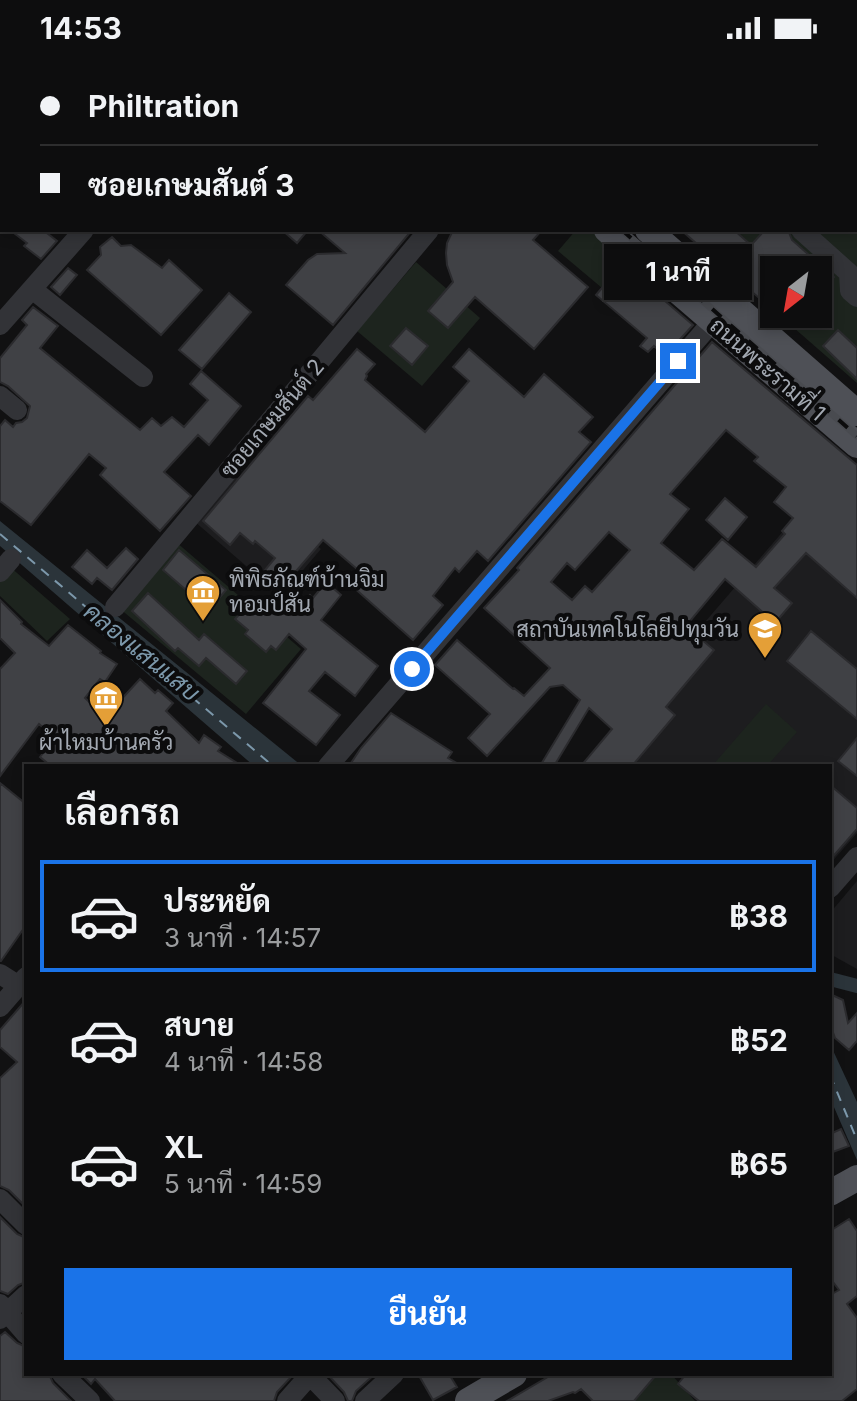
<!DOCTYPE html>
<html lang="th">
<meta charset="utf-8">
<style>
body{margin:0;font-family:Inter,Sarabun,sans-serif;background:#1b1b1c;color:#f1f3f6;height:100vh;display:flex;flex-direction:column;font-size:30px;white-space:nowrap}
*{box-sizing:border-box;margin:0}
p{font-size:26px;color:#9a9c9e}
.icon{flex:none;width:44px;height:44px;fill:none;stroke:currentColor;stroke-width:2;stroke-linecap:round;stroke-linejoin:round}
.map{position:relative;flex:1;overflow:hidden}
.sheet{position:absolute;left:24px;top:708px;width:808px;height:612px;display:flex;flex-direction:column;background:#0d0d0e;border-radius:0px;box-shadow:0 4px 12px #0003,0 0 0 2px #2d2d2e}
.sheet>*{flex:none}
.hud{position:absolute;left:0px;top:0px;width:858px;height:176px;box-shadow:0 4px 12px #0003,0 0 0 2px #2d2d2e;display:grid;align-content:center;height:176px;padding:0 40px;background:#0d0d0e}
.needle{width:52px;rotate:211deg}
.controls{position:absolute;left:760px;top:200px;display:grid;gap:16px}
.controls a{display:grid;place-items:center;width:72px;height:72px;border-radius:0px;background:#0d0d0e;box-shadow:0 4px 12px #0003,0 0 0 2px #2d2d2e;font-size:40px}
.end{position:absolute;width:36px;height:36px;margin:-18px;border:10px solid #1a73e8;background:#fff;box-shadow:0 0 0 4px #fff}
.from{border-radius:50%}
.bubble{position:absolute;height:56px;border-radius:0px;background:#0d0d0e;box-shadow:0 4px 12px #0003,0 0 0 2px #2d2d2e;font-size:26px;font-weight:700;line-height:56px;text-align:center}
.hud b{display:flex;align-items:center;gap:28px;height:76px;font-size:30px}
.hud b+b{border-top:2px solid #2d2d2e}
.hud i{width:20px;height:20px;background:#f1f3f6}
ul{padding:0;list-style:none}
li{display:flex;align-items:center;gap:24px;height:112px;margin:0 16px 12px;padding:0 24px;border:4px solid transparent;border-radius:0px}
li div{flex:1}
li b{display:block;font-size:30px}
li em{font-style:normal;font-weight:700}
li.on{border-color:#1a73e8}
li>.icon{width:72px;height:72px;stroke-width:1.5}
h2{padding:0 40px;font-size:36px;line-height:96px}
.cta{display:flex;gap:16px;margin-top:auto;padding:16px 40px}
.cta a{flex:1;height:92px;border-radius:0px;background:#1a73e8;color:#fff;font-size:32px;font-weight:700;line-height:92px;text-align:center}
.status{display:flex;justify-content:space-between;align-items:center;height:56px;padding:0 40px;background:#0d0d0e;direction:ltr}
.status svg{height:22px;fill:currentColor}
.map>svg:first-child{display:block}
</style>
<div class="status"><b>14:53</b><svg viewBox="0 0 49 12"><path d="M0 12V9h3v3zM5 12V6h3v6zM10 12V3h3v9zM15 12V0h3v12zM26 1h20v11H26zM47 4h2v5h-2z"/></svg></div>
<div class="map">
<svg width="857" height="1345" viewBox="0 0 857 1345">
<rect width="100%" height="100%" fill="#111112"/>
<path fill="#1d1d1f" d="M 848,400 L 857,409 L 857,777 L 830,808 L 830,710 L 581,710 Z
M 234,419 L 321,493 L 281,540 L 194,465 Z
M 857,825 L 857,913 L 830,898 L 830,857 Z"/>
<path fill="#1d241e" d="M 482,0 L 857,0 L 857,327 L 778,258 L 818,258 L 818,214 L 774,214 L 681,174 L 856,174 L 856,2 L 484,2 Z
M 576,174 L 592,174 L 627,204 L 602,232 L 558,195 Z
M 416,206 L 480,262 L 422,330 L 357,275 Z
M 176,486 L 301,593 L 246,658 L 119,552 Z
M 9,510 L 70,563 L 47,585 L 0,540 L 0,520 Z
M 766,648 L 797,676 L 767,710 L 712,710 Z
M 657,1318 L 671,1318 L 695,1345 L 634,1345 Z"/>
<path fill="#2b343a" d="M 0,465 L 302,710 L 254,710 L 0,490 Z
M 830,988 L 857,1046 L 857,1104 L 830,1042 Z"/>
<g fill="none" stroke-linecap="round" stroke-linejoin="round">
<path stroke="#2b343a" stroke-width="14" d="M 830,923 L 857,930"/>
<path stroke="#7c98ab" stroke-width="2" stroke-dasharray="10 8" stroke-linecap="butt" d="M 0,478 L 273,710
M 830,1019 L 857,1084"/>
</g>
<path fill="#404145" stroke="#2b2b2e" stroke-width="2" fill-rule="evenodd" d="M 10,174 L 43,174 L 57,185 L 41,203 L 24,190 L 27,187 Z
M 282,174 L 308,174 L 297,187 Z
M 318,174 L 412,174 L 333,269 L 286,229 L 308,204 L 317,198 L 345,197 Z
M 453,174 L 542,174 L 533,184 L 588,231 L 534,293 L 475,241 L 448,272 L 428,255 L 453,226 L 447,209 L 446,197 L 447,187 Z
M 681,174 L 734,174 L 751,189 L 765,174 L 788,174 L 792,184 L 834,221 L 818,238 L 818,214 L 774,214 L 774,255 Z
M 112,181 L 121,190 L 131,189 L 162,212 L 169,204 L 202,234 L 161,279 L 87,214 L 101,199 L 100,191 Z
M 622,208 L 693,269 L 665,300 L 654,290 L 648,296 L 640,290 L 647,282 L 596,239 Z
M 68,212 L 77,219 L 60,239 L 51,231 Z
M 229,237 L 251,256 L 202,313 L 179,294 Z
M 33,251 L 58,270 L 40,292 L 140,374 L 152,362 L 161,370 L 172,361 L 184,371 L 208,344 L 190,328 L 201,315 L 241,350 L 209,389 L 198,379 L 164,416 L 191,440 L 160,475 L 100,419 L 106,412 L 89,398 L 31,469 L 0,445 L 0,370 L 5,364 L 13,371 L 16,367 L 22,366 L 27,362 L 30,350 L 8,330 L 0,326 L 0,302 L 27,269 L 22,264 Z
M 778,258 L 803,258 L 792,270 Z
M 406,272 L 428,290 L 412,309 L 390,290 Z
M 838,274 L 857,292 L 857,323 L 823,290 Z
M 712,286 L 857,409 L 857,542 L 806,497 L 774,532 L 792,547 L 775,567 L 725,523 L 690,565 L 694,568 L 689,573 L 714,594 L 666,651 L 675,659 L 632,710 L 581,710 L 612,673 L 589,652 L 554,710 L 540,710 L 580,644 L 563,629 L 550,631 L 487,700 L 468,682 L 490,658 L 435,609 L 457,584 L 513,633 L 514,632 L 524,640 L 550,612 L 484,552 L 519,514 L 517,512 ZM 726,374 L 758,401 L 754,405 L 786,431 L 774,446 L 793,462 L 782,475 L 785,478 L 756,511 L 722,483 L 694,514 L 661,487 L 689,453 L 670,438 ZM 609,476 L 630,494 L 592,536 L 585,530 L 572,544 L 551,526 L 567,507 L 575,514 Z
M 357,293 L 375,308 L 366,318 L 367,320 L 365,324 L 425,376 L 469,325 L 453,311 L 469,293 L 524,341 L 544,318 L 593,361 L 579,376 L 591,386 L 488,505 L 477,495 L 459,516 L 455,512 L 433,540 L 443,549 L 413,584 L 352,530 L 364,519 L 323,484 L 279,535 L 260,520 L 275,502 L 255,485 L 253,488 L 240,477 L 230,489 L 203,465 L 308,340 L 313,344 Z
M 725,442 L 747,461 L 728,484 L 706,464 Z
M 126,492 L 138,503 L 112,534 L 97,522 L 92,528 L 72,511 L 87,494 L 107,512 Z
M 179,494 L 226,534 L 209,554 L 163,514 Z
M 326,526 L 341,539 L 321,564 L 378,610 L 355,640 L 325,616 L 309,635 L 340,659 L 316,689 L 263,647 L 306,593 L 289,578 L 276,594 L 271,590 L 266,596 L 245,578 L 248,574 L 235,563 L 249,548 L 261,559 L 277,540 L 296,556 L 310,539 L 313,542 Z
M 148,537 L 199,584 L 204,578 L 247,615 L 236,628 L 206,602 L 199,610 L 178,592 L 175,595 L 132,555 Z
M 0,544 L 22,566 L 21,568 L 49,590 L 68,569 L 101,595 L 100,597 L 117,608 L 105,626 L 100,623 L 85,642 L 105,661 L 140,623 L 155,637 L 158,634 L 173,647 L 166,655 L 199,687 L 204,679 L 221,691 L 218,695 L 242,710 L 51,710 L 40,701 L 55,682 L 39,668 L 0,720 L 0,613 L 15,597 L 0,582 Z
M 811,575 L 857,613 L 857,663 L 787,605 Z
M 391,657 L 452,696 L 448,702 L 462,710 L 349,710 L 361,692 Z
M 857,682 L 857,720 L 838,705 Z
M 0,727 L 26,748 L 26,878 L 22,875 L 1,905 L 0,905 Z
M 830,729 L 857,752 L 857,773 L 830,804 Z
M 830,938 L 843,944 L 848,967 L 857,957 L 857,985 L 849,994 L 835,982 L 830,968 Z
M 26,944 L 26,1151 L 9,1134 L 0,1130 L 0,1022 L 17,1006 L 0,991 L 0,974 Z
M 841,1073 L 849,1090 L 830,1097 L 830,1078 Z
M 0,1161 L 17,1178 L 26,1182 L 26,1226 L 18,1229 L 8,1238 L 0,1235 Z
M 849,1163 L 857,1175 L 857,1240 L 847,1248 L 857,1262 L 857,1333 L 842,1345 L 699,1345 L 678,1328 L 686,1318 L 830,1318 L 830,1239 L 839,1234 L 830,1222 L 830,1175 Z
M 5,1276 L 17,1287 L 26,1291 L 26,1318 L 49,1318 L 53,1327 L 71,1345 L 0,1345 L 0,1280 Z
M 81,1318 L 294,1318 L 277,1336 L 274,1345 L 115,1345 L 95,1323 L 91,1328 Z
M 327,1318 L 375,1318 L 356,1335 L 352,1345 L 348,1345 L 344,1336 Z
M 418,1318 L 449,1318 L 457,1331 L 433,1344 Z
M 553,1318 L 657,1318 L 634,1345 L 593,1345 L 581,1333 L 575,1337 L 573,1336 L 548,1345 L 507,1345 Z"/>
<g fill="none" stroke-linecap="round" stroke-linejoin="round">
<path stroke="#323337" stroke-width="20" d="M 535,0 L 538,2
M 225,2 L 227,0
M 485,2 L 487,0
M 0,129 L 2,131
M 801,174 L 849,217 L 850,235 L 857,241
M 32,233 L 143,321
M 0,269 L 84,174
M 0,340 L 17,354
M 0,516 L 11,503
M 115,551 L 429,174
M 328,710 L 713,265
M 830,832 L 857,801
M 0,918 L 19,930
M 0,951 L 26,921
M 0,1143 L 26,1169
M 0,1248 L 26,1278
M 0,1263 L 26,1239
M 62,1318 L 90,1345
M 309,1318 L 335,1345
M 287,1345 L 310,1319
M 365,1345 L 394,1318"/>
<path stroke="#4e5056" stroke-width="26" d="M 406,0 L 408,2
M 449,0 L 451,2
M 607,174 L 857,389
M 648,174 L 857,357
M 830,1137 L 857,1122
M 468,1345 L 514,1318"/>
<defs>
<path id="rail" d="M 437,0 L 439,2
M 622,174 L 857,380"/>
</defs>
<use href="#rail" stroke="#494b50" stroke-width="7"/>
<use href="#rail" stroke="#0c0c0d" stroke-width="4" stroke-dasharray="12" stroke-linecap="butt"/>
</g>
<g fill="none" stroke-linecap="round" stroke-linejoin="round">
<path stroke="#1a73e8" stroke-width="10" d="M 412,613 L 678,305"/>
</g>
<defs>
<symbol id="museum-pin" viewBox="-11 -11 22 30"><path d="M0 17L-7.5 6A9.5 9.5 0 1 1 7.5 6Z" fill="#e49f37" stroke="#0c0c0d"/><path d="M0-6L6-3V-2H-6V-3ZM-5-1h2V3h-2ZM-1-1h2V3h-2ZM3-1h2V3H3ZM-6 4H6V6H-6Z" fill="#fff"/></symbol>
<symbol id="university-pin" viewBox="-11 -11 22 30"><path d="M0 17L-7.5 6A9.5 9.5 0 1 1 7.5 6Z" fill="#e49f37" stroke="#0c0c0d"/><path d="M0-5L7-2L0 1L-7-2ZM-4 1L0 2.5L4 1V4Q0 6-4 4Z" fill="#fff"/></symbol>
</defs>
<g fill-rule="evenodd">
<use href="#museum-pin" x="183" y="516" width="40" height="54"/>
<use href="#university-pin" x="745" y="553" width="40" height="54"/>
<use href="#museum-pin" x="86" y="622" width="40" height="54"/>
</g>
<g text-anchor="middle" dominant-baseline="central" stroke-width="8" stroke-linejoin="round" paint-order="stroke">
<g font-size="22" fill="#a3a9b2" stroke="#0c0c0d">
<text transform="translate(768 313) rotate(41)">ถนนพระรามที่ 1</text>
<text transform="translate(272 362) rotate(-50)">ซอยเกษมสันต์ 2</text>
</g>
<g font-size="22" fill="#a3a9b2" stroke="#0c0c0d" text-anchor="start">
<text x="229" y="523">พิพิธภัณฑ์บ้านจิม<tspan x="229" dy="25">ทอมป์สัน</tspan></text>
<text x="739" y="573" text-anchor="end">สถาบันเทคโนโลยีปทุมวัน</text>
<text x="106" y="686" text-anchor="middle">ผ้าไหมบ้านครัว</text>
</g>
<g font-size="24" font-style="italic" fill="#7c98ab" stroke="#0c0c0d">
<text transform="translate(142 596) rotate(39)">คลองแสนแสบ</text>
</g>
</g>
</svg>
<div class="controls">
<a><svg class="needle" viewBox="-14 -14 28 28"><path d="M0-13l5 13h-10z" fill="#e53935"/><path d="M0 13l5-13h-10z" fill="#9a9c9e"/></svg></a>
</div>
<i class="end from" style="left:412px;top:613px"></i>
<i class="end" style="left:678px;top:305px"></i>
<div class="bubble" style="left:604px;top:188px;width:148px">1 นาที</div>
<div class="hud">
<b><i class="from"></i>Philtration</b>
<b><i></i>ซอยเกษมสันต์ 3</b>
</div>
<section class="sheet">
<h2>เลือกรถ</h2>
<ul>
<li class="on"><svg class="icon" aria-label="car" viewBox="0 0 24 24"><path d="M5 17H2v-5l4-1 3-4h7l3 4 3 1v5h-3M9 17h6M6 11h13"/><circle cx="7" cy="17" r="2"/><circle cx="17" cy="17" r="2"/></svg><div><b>ประหยัด</b><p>3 นาที · 14:57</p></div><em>฿38</em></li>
<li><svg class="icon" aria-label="car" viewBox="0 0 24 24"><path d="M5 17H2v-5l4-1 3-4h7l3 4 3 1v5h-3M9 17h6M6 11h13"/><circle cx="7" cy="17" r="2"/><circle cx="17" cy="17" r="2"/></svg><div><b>สบาย</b><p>4 นาที · 14:58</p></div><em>฿52</em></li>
<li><svg class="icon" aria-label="car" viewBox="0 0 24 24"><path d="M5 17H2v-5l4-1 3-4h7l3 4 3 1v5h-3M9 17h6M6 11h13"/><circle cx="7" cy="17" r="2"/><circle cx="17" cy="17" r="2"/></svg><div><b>XL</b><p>5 นาที · 14:59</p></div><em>฿65</em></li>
</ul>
<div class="cta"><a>ยืนยัน</a></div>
</section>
</div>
